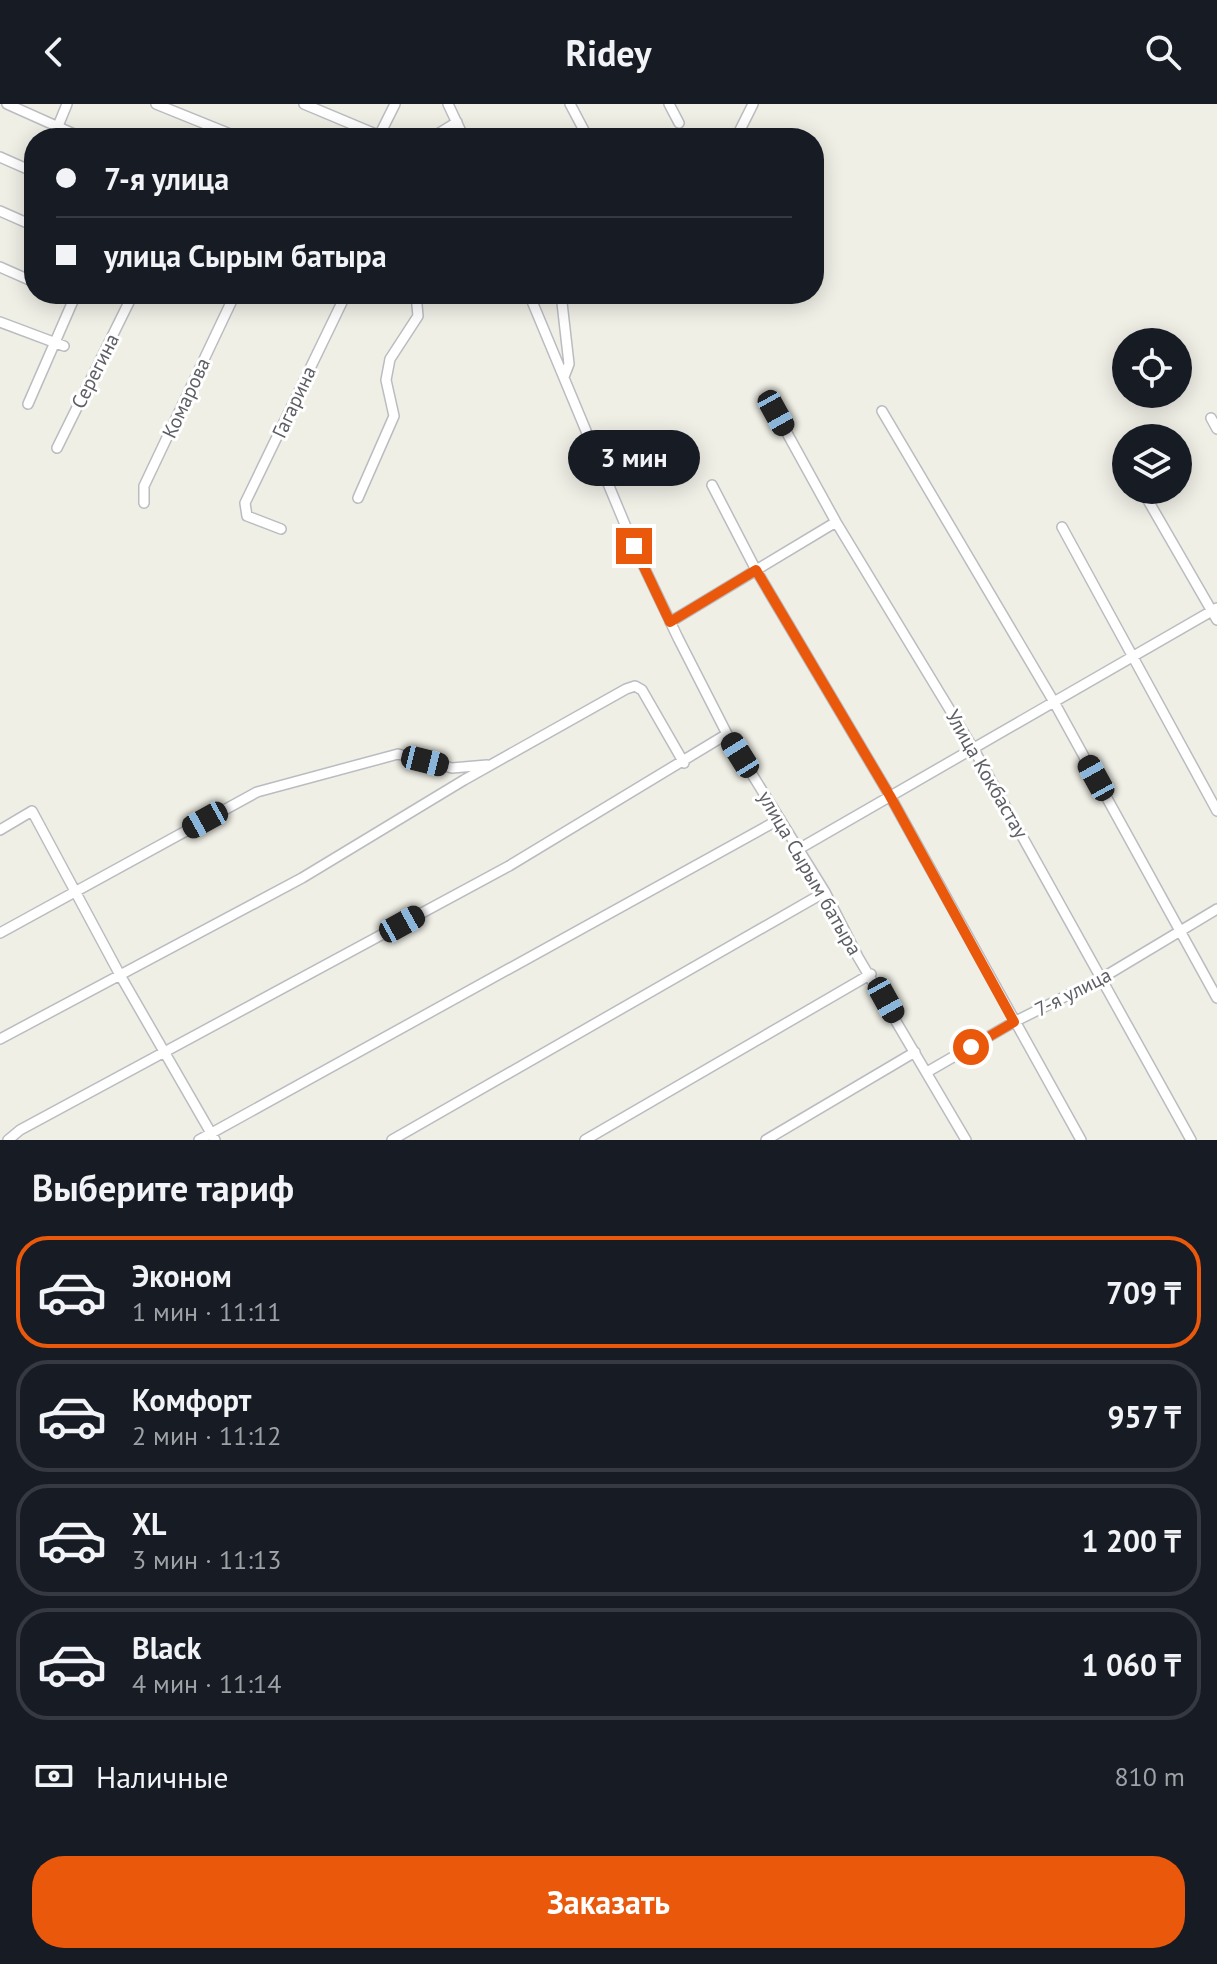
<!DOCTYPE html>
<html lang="ru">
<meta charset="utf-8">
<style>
body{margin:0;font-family:"PT Sans",sans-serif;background:#20242c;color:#f1f3f6;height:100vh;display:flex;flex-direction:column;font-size:30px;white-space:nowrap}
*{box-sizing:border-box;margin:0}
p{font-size:26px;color:#9ea1a6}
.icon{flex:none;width:44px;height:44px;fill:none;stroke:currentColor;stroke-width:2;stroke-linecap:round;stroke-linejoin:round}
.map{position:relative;height:1036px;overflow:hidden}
.drawer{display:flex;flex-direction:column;background:#171b24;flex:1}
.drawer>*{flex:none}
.hud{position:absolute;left:24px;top:24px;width:800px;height:176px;border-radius:32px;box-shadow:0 4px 20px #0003;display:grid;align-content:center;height:176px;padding:0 32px;background:#171b24}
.buttons{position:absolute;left:1112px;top:224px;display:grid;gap:16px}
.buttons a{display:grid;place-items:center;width:80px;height:80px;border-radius:50%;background:#171b24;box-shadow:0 4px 20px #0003;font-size:40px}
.end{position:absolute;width:36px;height:36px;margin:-18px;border:10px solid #ea580c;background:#fff;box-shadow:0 0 0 4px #fff}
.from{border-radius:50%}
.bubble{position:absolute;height:56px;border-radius:28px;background:#171b24;box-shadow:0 4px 20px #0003;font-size:26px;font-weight:700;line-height:56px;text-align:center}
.car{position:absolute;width:24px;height:48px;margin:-24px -12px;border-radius:10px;box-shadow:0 0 6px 2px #0007;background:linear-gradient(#222 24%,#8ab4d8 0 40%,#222 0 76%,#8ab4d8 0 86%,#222 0)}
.hud b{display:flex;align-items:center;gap:28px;height:76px;font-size:30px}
.hud b+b{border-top:2px solid #363941}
.hud i{width:20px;height:20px;background:#f1f3f6}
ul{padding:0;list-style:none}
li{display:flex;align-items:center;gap:24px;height:112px;margin:0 16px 12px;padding:0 16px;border:4px solid #363941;border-radius:32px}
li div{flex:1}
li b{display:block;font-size:30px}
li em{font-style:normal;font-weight:700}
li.active{border-color:#ea580c}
li>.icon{width:72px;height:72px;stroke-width:1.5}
h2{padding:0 32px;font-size:36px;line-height:96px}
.pay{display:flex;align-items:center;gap:20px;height:88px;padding:0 32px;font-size:30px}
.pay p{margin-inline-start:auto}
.cta{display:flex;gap:16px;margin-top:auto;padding:16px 32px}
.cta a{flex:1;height:92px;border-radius:32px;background:#ea580c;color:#fff;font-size:32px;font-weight:700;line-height:92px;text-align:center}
header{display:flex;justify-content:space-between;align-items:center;height:104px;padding:0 32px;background:#171b24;font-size:36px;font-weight:700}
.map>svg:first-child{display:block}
</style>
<header><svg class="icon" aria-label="back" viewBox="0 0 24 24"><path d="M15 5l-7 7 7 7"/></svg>Ridey<svg class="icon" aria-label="search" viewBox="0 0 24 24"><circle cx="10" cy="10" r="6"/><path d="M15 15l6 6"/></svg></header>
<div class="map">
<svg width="1217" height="1036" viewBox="0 0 1217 1036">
<rect width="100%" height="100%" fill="#efefe6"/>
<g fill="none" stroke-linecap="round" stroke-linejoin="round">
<defs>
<path id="minor" d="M 7,0 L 83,34
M 156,0 L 240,34
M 304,0 L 385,34
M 448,0 L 464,34
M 570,0 L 588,34
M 669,0 L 679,19
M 58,22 L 67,0
M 378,34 L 395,0
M 431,34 L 457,18
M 736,34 L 753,0
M 0,53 L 34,68
M 0,107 L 34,122
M 0,163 L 34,178
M 60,190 L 74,196
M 529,190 L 634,442 L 678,534 L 727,630 L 825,788 L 858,853 L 966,1036
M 561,190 L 569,260 L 564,273
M 0,218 L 64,242
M 28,300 L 76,190
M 882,307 L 1054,598 L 1217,894
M 776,309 L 836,418 L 973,644 L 1191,1036
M 1211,314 L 1217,325
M 57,344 L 133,190
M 712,381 L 756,466 L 890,692 L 1081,1036
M 1142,386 L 1217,516
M 358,394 L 394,312 L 386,276 L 390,255 L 418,212 L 416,190
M 144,399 L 144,382 L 235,190
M 1062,423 L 1217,707
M 281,425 L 247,412 L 245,399 L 346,190
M 670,518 L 836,418
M 0,726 L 32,707 L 120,871 L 215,1036
M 797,746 L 1217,504
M 0,829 L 257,688 L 398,650 L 452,664 L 487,661
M 0,935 L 302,774 L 464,676 L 626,585 L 635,582 L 642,586 L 684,659
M 927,968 L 1014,918 L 1102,874 L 1217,805
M 8,1036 L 20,1026 L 509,762 L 727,630
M 199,1036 L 780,715
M 392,1036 L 825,788
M 585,1036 L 871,870
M 766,1036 L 915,948"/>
</defs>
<use href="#minor" stroke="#babcc1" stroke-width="12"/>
<use href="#minor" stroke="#fff" stroke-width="9"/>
</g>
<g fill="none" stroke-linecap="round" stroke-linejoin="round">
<path stroke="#ea580c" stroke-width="10" d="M 634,442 L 670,518 L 756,466 L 890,692 L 1014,918 L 971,943"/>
</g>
<g text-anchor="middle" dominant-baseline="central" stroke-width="6" stroke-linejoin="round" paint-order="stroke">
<g font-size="20" fill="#5d5f65" stroke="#fff">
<text transform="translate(95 267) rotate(-63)">Серегина</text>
<text transform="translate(186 294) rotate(-65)">Комарова</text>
<text transform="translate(294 298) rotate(-65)">Гагарина</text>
<text transform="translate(987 670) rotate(60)">Улица Кокбастау</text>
<text transform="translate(810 769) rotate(60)">улица Сырым батыра</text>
<text transform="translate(1073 888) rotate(-27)">7-я улица</text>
</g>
</g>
</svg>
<div class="buttons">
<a><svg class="icon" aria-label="locate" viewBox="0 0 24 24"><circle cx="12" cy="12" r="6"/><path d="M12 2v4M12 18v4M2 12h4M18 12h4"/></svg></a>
<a><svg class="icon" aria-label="layers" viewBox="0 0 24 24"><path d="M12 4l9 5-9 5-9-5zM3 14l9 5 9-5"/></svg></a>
</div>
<i class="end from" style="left:971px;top:943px"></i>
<i class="end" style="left:634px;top:442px"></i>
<div class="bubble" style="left:568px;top:326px;width:132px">3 мин</div>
<i class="car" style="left:776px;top:309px;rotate:151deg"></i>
<i class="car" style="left:740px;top:651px;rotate:328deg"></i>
<i class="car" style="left:425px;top:657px;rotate:104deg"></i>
<i class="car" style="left:1096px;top:674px;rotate:331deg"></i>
<i class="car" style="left:205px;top:716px;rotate:241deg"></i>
<i class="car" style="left:402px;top:820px;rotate:61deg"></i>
<i class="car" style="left:886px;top:896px;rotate:151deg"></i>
<div class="hud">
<b><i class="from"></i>7-я улица</b>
<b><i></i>улица Сырым батыра</b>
</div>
</div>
<section class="drawer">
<h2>Выберите тариф</h2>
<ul>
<li class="active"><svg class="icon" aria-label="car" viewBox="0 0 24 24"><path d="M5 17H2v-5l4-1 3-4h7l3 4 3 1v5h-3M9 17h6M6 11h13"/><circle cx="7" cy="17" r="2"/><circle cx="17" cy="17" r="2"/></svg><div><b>Эконом</b><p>1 мин · 11:11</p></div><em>709 ₸</em></li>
<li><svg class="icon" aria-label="car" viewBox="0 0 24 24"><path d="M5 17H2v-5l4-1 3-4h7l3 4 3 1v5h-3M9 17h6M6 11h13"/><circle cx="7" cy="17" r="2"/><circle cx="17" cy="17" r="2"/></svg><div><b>Комфорт</b><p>2 мин · 11:12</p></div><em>957 ₸</em></li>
<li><svg class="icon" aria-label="car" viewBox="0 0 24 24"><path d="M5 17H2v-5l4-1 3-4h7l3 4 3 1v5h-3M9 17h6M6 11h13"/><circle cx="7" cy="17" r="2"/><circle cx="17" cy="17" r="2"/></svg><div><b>XL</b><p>3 мин · 11:13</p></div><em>1 200 ₸</em></li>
<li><svg class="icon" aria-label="car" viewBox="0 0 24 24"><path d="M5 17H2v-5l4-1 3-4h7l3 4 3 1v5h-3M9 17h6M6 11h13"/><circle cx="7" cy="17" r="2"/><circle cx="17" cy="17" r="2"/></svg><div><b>Black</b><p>4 мин · 11:14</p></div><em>1 060 ₸</em></li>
</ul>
<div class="pay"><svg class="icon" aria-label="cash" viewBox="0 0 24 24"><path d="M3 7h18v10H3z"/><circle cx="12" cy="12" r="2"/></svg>Наличные<p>810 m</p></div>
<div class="cta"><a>Заказать</a></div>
</section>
